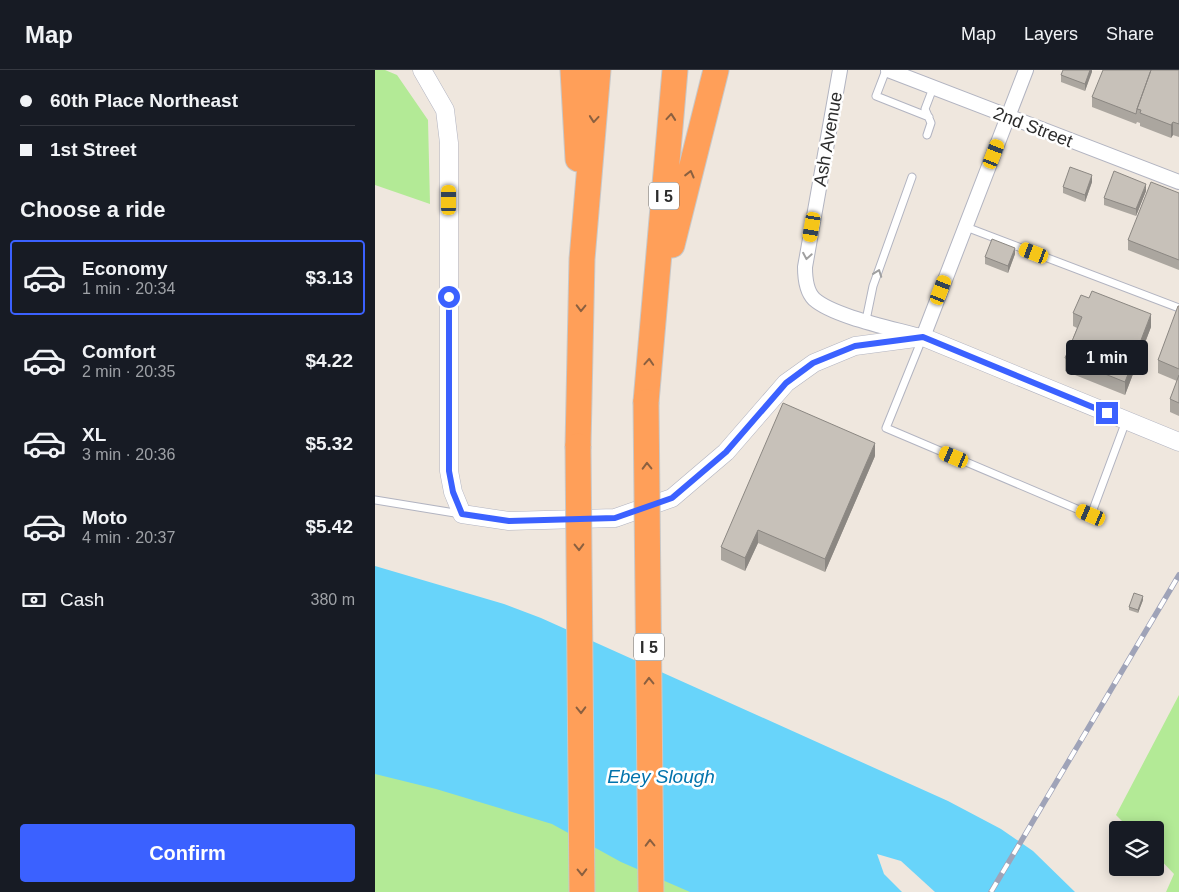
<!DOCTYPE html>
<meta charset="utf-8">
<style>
body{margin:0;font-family:Arial,sans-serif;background:#242831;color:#f1f3f6;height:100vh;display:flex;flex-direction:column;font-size:19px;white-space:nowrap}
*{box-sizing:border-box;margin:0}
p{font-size:16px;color:#9ea1a6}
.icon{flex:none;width:28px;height:28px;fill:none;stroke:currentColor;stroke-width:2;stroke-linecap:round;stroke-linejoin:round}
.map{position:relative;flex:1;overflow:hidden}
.details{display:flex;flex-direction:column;background:#171b24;width:375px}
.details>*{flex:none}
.banner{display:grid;align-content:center;height:110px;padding:0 20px;background:#171b24}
.tools{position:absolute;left:734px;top:751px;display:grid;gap:10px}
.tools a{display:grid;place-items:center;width:55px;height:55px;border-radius:5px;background:#171b24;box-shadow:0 2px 12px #0003;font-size:25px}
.end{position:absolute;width:22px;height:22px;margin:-11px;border:6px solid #3b61ff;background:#fff;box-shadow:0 0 0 2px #fff}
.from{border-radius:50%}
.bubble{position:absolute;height:35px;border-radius:5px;background:#171b24;box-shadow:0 2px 12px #0003;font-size:16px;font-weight:600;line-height:35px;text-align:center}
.car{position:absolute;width:15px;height:30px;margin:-15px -8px;border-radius:6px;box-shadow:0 0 4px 1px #0007;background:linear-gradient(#f5c518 24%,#345 0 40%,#f5c518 0 76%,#345 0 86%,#f5c518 0)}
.banner b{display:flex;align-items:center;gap:18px;height:48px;font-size:19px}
.banner b+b{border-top:1px solid #363941}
.banner i{width:12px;height:12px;background:#f1f3f6}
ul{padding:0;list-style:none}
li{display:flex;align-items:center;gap:15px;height:75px;margin:0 10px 8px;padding:0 10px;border:2px solid transparent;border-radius:5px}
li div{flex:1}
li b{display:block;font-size:19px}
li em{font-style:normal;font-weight:600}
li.active{border-color:#3b61ff}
li>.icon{width:45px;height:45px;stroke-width:1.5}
h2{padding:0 20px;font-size:22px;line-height:60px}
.pay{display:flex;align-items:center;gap:12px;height:55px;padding:0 20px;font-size:19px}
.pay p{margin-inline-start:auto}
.primary-button{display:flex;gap:10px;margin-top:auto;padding:10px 20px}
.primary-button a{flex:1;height:58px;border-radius:5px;background:#3b61ff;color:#fff;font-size:20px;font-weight:600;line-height:58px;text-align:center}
header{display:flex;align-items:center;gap:30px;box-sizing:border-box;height:70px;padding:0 25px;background:#171b24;border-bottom:1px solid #363941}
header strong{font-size:24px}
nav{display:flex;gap:28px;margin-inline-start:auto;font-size:18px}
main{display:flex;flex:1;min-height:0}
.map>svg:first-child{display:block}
</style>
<header>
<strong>Map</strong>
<nav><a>Map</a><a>Layers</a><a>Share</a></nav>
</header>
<main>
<section class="details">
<div class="banner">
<b><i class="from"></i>60th Place Northeast</b>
<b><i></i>1st Street</b>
</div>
<h2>Choose a ride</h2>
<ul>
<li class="active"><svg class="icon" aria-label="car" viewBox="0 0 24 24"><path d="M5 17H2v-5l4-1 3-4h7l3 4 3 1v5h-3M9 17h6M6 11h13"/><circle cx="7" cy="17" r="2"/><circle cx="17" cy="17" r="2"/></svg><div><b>Economy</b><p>1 min · 20:34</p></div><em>$3.13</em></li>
<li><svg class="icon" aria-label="car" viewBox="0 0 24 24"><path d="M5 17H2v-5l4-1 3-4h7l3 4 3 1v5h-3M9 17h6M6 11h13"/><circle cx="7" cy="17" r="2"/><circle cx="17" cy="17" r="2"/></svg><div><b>Comfort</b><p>2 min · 20:35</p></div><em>$4.22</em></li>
<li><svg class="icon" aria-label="car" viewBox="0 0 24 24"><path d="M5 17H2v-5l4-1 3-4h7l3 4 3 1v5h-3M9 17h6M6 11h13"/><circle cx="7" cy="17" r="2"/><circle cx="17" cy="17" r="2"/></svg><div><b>XL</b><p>3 min · 20:36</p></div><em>$5.32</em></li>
<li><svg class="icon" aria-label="car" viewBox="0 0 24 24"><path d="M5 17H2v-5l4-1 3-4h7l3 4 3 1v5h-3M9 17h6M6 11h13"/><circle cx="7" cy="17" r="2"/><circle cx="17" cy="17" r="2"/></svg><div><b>Moto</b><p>4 min · 20:37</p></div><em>$5.42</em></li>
</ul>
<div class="pay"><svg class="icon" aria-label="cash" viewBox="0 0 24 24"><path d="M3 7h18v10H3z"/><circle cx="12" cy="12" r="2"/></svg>Cash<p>380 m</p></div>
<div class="primary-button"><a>Confirm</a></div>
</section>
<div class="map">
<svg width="804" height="822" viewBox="0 0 804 822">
<rect width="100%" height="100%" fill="#efe7de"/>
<path fill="#b3ea96" d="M 0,0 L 10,0 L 22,5 L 53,50 L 55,134 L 0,115 Z
M 804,625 L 804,822 L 791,822 L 799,804 L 780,784 L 780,760 L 756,760 L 741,745 Z
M 0,684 L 88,705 L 347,822 L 0,822 Z"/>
<path fill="#68d4fa" d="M 0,496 L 129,534 L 166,548 L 573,731 L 626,759 L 658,781 L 700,822 L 315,822 L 246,792 L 177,754 L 61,719 L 0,704 Z"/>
<path fill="#efe7de" d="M 502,784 L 526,791 L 560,822 L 527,822 L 509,804 Z"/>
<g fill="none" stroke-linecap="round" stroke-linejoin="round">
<defs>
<path id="service" d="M 511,0 L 501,26 L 554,47
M 552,65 L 556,53 L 550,39 L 558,18
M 591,157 L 804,238
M 491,250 L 498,216 L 537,107
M 547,269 L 511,358 L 716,445 L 751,351
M 0,430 L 86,444"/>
<path id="minor" d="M 465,0 L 430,197 C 430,208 431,221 439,229 C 459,247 521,259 548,267 L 651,0
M 513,0 L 804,112"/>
<path id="tertiary" d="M 47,0 L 70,40 L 74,73 L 74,401 L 78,422 L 87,444 L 134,451 L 240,448 L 297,428 L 351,382 L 411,313 L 439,293 L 480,276 L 548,267 L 804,372"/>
<path id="motorway" d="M 198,0 L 203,89
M 297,175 L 341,0
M 271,332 L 300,0
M 203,376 L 207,189 L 223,0"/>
</defs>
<use href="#service" stroke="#b2b4c1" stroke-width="9"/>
<use href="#minor" stroke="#b2b4c1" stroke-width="16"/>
<use href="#tertiary" stroke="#b2b4c1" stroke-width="19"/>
<use href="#motorway" stroke="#c8c8c8" stroke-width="27"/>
<use href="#service" stroke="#fff" stroke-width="7"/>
<use href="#minor" stroke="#fff" stroke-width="14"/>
<use href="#tertiary" stroke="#fff" stroke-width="18"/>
<use href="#motorway" stroke="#ff9f59" stroke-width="25"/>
<defs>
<path id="rail" d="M 616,822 L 804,505"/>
</defs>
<use href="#rail" stroke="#9fa3b8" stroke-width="5.5"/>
<use href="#rail" stroke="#fff" stroke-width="4" stroke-dasharray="11" stroke-linecap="butt"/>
<defs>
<path id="motorway-bridge" d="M 271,332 L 276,822
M 203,376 L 207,822"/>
</defs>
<use href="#motorway-bridge" stroke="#c8c8c8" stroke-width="27" stroke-linecap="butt"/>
<use href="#motorway-bridge" stroke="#ff9f59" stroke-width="25"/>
</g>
<path fill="#aba69f" d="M 717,0 L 710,21 L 686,12 L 686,5 Z
M 804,0 L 804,67 L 798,65 L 796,68 L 765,56 L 765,53 L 762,52 L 761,54 L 717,37 L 717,27 Z
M 717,112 L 710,132 L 688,123 L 688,117 Z
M 771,121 L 761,146 L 729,135 L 729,128 Z
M 804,123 L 804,200 L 753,180 L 753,170 Z
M 640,184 L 633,203 L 610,194 L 610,187 Z
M 804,236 L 804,346 L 795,342 L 795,329 L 802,311 L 783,303 L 783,290 Z
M 698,243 L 776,257 L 750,325 L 690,301 L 690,288 L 702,258 L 698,256 Z
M 500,386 L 450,502 L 383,473 L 370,501 L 346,490 L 346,477 Z
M 768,530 L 763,543 L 754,540 L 754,537 Z"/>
<path fill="#8b8782" d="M 715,0 L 717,0 L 717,2 L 710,21 L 710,14 Z
M 798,52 L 798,65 L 796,68 L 796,55 Z
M 717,105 L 717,112 L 710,132 L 710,125 Z
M 771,114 L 771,121 L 761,146 L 761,139 Z
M 640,178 L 640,184 L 633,203 L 633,196 Z
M 776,244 L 776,257 L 750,325 L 750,312 Z
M 500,373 L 500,386 L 450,502 L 450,489 Z
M 383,460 L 383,473 L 370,501 L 370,488 Z
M 768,526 L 768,530 L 763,543 L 763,540 Z"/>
<path fill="#c7c1b9" stroke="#8b8782" d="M 688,0 L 715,0 L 710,14 L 686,5 Z
M 728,0 L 776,0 L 762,39 L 761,44 L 717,27 Z
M 776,0 L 804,0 L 804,54 L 798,52 L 796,55 L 765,43 L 766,40 L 762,39 Z
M 695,97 L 717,105 L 710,125 L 688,117 Z
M 739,101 L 771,114 L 761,139 L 729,128 Z
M 776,112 L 804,123 L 804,190 L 753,170 Z
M 617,169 L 640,178 L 633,196 L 610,187 Z
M 717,221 L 776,244 L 750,312 L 690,288 L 707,247 L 698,243 L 706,225 L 714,228 Z
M 803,236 L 804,236 L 804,299 L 783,290 Z
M 804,305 L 804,333 L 795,329 Z
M 408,333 L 500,373 L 450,489 L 383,460 L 370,488 L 346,477 Z
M 759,523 L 768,526 L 763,540 L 754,537 Z"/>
<defs><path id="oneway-chevron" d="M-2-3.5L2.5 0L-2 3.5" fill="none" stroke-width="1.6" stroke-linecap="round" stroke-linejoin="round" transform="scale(1.25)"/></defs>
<g stroke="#8b6040">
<use href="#oneway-chevron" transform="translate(296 47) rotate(-85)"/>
<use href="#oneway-chevron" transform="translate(219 49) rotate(95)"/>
<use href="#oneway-chevron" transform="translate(315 104) rotate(-76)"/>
<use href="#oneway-chevron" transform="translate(206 238) rotate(91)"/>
<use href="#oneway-chevron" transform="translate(274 292) rotate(-86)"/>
<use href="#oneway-chevron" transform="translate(272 396) rotate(-91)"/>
<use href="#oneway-chevron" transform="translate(204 477) rotate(89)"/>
<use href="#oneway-chevron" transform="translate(274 611) rotate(-91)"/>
<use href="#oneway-chevron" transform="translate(206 640) rotate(89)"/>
<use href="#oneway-chevron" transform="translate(275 773) rotate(-91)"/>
<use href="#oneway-chevron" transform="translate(207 802) rotate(89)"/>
</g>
<g stroke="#a0a0a0">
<use href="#oneway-chevron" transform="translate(432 186) rotate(100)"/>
<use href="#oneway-chevron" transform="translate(503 203) rotate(-70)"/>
</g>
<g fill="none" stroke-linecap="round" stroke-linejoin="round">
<path stroke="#3b61ff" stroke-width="6" d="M 74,227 L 74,401 L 78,422 L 87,444 L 134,451 L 240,448 L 297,428 L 351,382 L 411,313 L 438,293 L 480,276 L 548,267 L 732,343"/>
</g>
<g text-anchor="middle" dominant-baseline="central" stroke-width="5" stroke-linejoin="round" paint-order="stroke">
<g fill="#fff" stroke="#6b6b6b" stroke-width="1">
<rect x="274" y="112.5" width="30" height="27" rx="4"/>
<rect x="259" y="563.5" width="30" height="27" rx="4"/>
</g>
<g font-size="16" font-weight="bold" fill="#2c2c2c">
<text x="289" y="126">I 5</text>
<text x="274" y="577">I 5</text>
</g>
<g font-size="18" fill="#2c2c2c" stroke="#fff">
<text transform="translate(658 57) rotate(21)">2nd Street</text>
<text transform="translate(453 69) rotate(-80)">Ash Avenue</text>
</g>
<g font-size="19" font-style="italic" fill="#0173ac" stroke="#fff">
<text x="286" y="706">Ebey Slough</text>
</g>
</g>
</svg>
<div class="tools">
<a><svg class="icon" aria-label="layers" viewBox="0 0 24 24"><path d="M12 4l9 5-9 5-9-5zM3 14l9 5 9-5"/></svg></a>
</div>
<i class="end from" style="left:74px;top:227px"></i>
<i class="end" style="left:732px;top:343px"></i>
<div class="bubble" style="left:691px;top:270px;width:82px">1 min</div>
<i class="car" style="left:619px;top:84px;rotate:21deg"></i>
<i class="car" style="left:74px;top:130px;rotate:0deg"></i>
<i class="car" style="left:437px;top:157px;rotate:190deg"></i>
<i class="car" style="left:659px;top:183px;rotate:291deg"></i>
<i class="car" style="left:566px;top:220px;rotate:21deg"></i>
<i class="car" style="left:579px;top:387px;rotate:293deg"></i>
<i class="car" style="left:716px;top:445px;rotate:293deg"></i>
</div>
</main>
